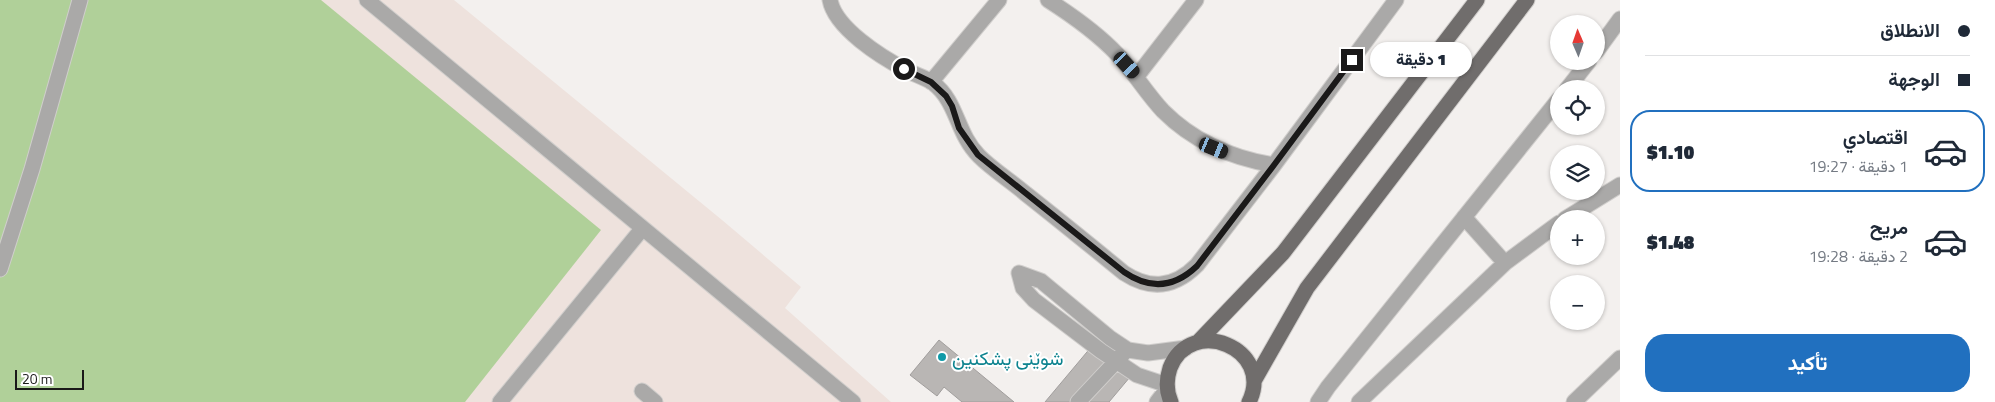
<!DOCTYPE html>
<html lang="ar">
<meta charset="utf-8">
<style>
body{margin:0;font-family:"Titillium Web",Vazirmatn,sans-serif;background:#f2f2f3;color:#1f2937;direction:rtl;height:100vh;display:flex;flex-direction:column;font-size:19px;white-space:nowrap}
*{box-sizing:border-box;margin:0}
p{font-size:16px;color:#747a83}
.icon{flex:none;width:28px;height:28px;fill:none;stroke:currentColor;stroke-width:2;stroke-linecap:round;stroke-linejoin:round}
.map{position:relative;flex:1;overflow:hidden;direction:ltr}
.details{display:flex;flex-direction:column;background:#fff;width:375px}
.details>*{flex:none}
.banner{display:grid;align-content:center;height:110px;padding:0 25px;background:#fff}
.needle{width:32px;rotate:358deg}
.controls{position:absolute;left:1550px;top:15px;display:grid;gap:10px}
.controls a{display:grid;place-items:center;width:55px;height:55px;border-radius:50%;background:#fff;box-shadow:0 1px 4px #0004;font-size:25px}
.scale{position:absolute;left:15px;bottom:12px;width:69px;box-sizing:border-box;padding-left:5px;border:2px solid #1a1919;border-top:0;font-size:14px;line-height:18px;white-space:nowrap;color:#1a1919;-webkit-text-stroke:4px #fff;paint-order:stroke}
.end{position:absolute;width:22px;height:22px;margin:-11px;border:6px solid #1a1919;background:#fff;box-shadow:0 0 0 2px #fff}
.from{border-radius:50%}
.bubble{position:absolute;height:35px;border-radius:18px;background:#fff;box-shadow:0 1px 4px #0004;font-size:16px;font-weight:800;line-height:35px;text-align:center;direction:rtl}
.car{position:absolute;width:15px;height:30px;margin:-15px -8px;border-radius:6px;box-shadow:0 0 4px 1px #0007;background:linear-gradient(#222 24%,#8ab4d8 0 40%,#222 0 76%,#8ab4d8 0 86%,#222 0)}
.banner b{display:flex;align-items:center;gap:18px;height:48px;font-size:19px}
.banner b+b{border-top:1px solid #e0e1e3}
.banner i{width:12px;height:12px;background:#1f2937}
ul{padding:0;list-style:none}
li{display:flex;align-items:center;gap:15px;height:82px;margin:0 10px 8px;padding:0 15px;border:2px solid transparent;border-radius:20px}
li div{flex:1}
li b{display:block;font-size:19px}
li em{font-style:normal;font-weight:800}
li.active{border-color:#2170bf}
li>.icon{width:45px;height:45px;stroke-width:1.5}
.button{display:flex;gap:10px;margin-top:auto;padding:10px 25px}
.button a{flex:1;height:58px;border-radius:20px;background:#2170bf;color:#fff;font-size:20px;font-weight:800;line-height:58px;text-align:center}
main{display:flex;flex:1;min-height:0}
.map>svg:first-child{display:block}
</style>
<main>
<section class="details">
<div class="banner">
<b><i class="from"></i>الانطلاق</b>
<b><i></i>الوجهة</b>
</div>
<ul>
<li class="active"><svg class="icon" aria-label="car" viewBox="0 0 24 24"><path d="M5 17H2v-5l4-1 3-4h7l3 4 3 1v5h-3M9 17h6M6 11h13"/><circle cx="7" cy="17" r="2"/><circle cx="17" cy="17" r="2"/></svg><div><b>اقتصادي</b><p>1 دقيقة · 19:27</p></div><em>$1.10</em></li>
<li><svg class="icon" aria-label="car" viewBox="0 0 24 24"><path d="M5 17H2v-5l4-1 3-4h7l3 4 3 1v5h-3M9 17h6M6 11h13"/><circle cx="7" cy="17" r="2"/><circle cx="17" cy="17" r="2"/></svg><div><b>مريح</b><p>2 دقيقة · 19:28</p></div><em>$1.48</em></li>
</ul>
<div class="button"><a>تأكيد</a></div>
</section>
<div class="map">
<svg width="1620" height="402" viewBox="0 0 1620 402">
<rect width="100%" height="100%" fill="#f3f0ee"/>
<path fill="#eee2dd" d="M 0,0 L 454,0 L 722,220 L 801,287 L 785,308 L 891,402 L 0,402 Z"/>
<path fill="#b0d099" d="M 0,0 L 321,0 L 601,230 L 465,402 L 0,402 Z"/>
<path fill="#b9b6b4" stroke="#a19e9d" d="M 939,340 L 1014,402 L 962,402 L 944,387 L 937,396 L 910,375 Z
M 1092,346 L 1130,377 L 1109,402 L 1045,402 Z"/>
<g fill="none" stroke-linecap="round" stroke-linejoin="round">
<defs>
<path id="minor" d="M 367,0 L 853,402
M 830,0 C 835,28 881,57 906,70 C 915,75 925,77 933,83 C 958,102 956,133 979,156 C 993,170 1011,181 1026,194 C 1059,220 1091,246 1124,273 C 1150,290 1174,288 1197,265 L 1274,165 L 1396,0
M 1048,0 C 1073,16 1097,33 1117,54 C 1134,72 1146,93 1163,111 C 1194,142 1231,158 1274,165
M 1596,52 L 1620,19
M 1137,76 L 1196,0
M 931,82 L 999,0
M 1567,89 L 1589,61
M 1464,217 L 1505,263
M 1565,219 L 1620,185
M 0,269 L 32,169 L 80,0
M 1167,385 L 1137,375 L 1101,351 L 1034,300 L 1023,288 L 1019,273 L 1041,281 L 1110,338 L 1128,350 L 1148,353 L 1186,348
M 642,391 L 655,402
M 500,402 L 642,229
M 1078,402 L 1123,354
M 1157,402 L 1167,389
M 1318,402 L 1328,387 L 1559,99
M 1359,402 L 1505,263 L 1559,223
M 1574,402 L 1620,358"/>
<path id="major" d="M 1198,342 L 1283,253 L 1477,0
M 1254,381 L 1307,288 L 1527,0
M 1171,402 C 1166,391 1166,380 1170,368 C 1191,314 1275,349 1249,402"/>
</defs>
<use href="#minor" stroke="#d0cecc" stroke-width="17"/>
<use href="#major" stroke="#d0cecc" stroke-width="17"/>
<use href="#minor" stroke="#aaa9a8" stroke-width="15"/>
<use href="#major" stroke="#706d6c" stroke-width="15"/>
</g>
<g fill="none" stroke-linecap="round" stroke-linejoin="round">
<path stroke="#1a1919" stroke-width="6" d="M 904,69 L 931,82 L 946,96 L 952,106 L 959,128 L 978,155 L 1124,272 C 1150,290 1174,288 1197,266 L 1274,165 L 1352,60"/>
</g>
<circle fill="#0f9aa8" stroke="#fff" stroke-width="2" cx="942" cy="357" r="5"/>
<g text-anchor="middle" dominant-baseline="central" stroke-width="4" stroke-linejoin="round" paint-order="stroke">
<g font-size="19" fill="#0d838f" stroke="#fff" text-anchor="start">
<text x="952" y="357">شوێنی پشکنین</text>
</g>
</g>
</svg>
<div class="controls">
<a><svg class="needle" viewBox="-14 -14 28 28"><path d="M0-13l5 13h-10z" fill="#e53935"/><path d="M0 13l5-13h-10z" fill="#747a83"/></svg></a>
<a><svg class="icon" aria-label="locate" viewBox="0 0 24 24"><circle cx="12" cy="12" r="6"/><path d="M12 2v4M12 18v4M2 12h4M18 12h4"/></svg></a>
<a><svg class="icon" aria-label="layers" viewBox="0 0 24 24"><path d="M12 4l9 5-9 5-9-5zM3 14l9 5 9-5"/></svg></a>
<a>+</a>
<a>−</a>
</div>
<div class="scale">20 m</div>
<i class="end from" style="left:904px;top:69px"></i>
<i class="end" style="left:1352px;top:60px"></i>
<div class="bubble" style="left:1370px;top:42px;width:102px">1 دقيقة</div>
<i class="car" style="left:1127px;top:65px;rotate:137deg"></i>
<i class="car" style="left:1214px;top:148px;rotate:112deg"></i>
</div>
</main>
